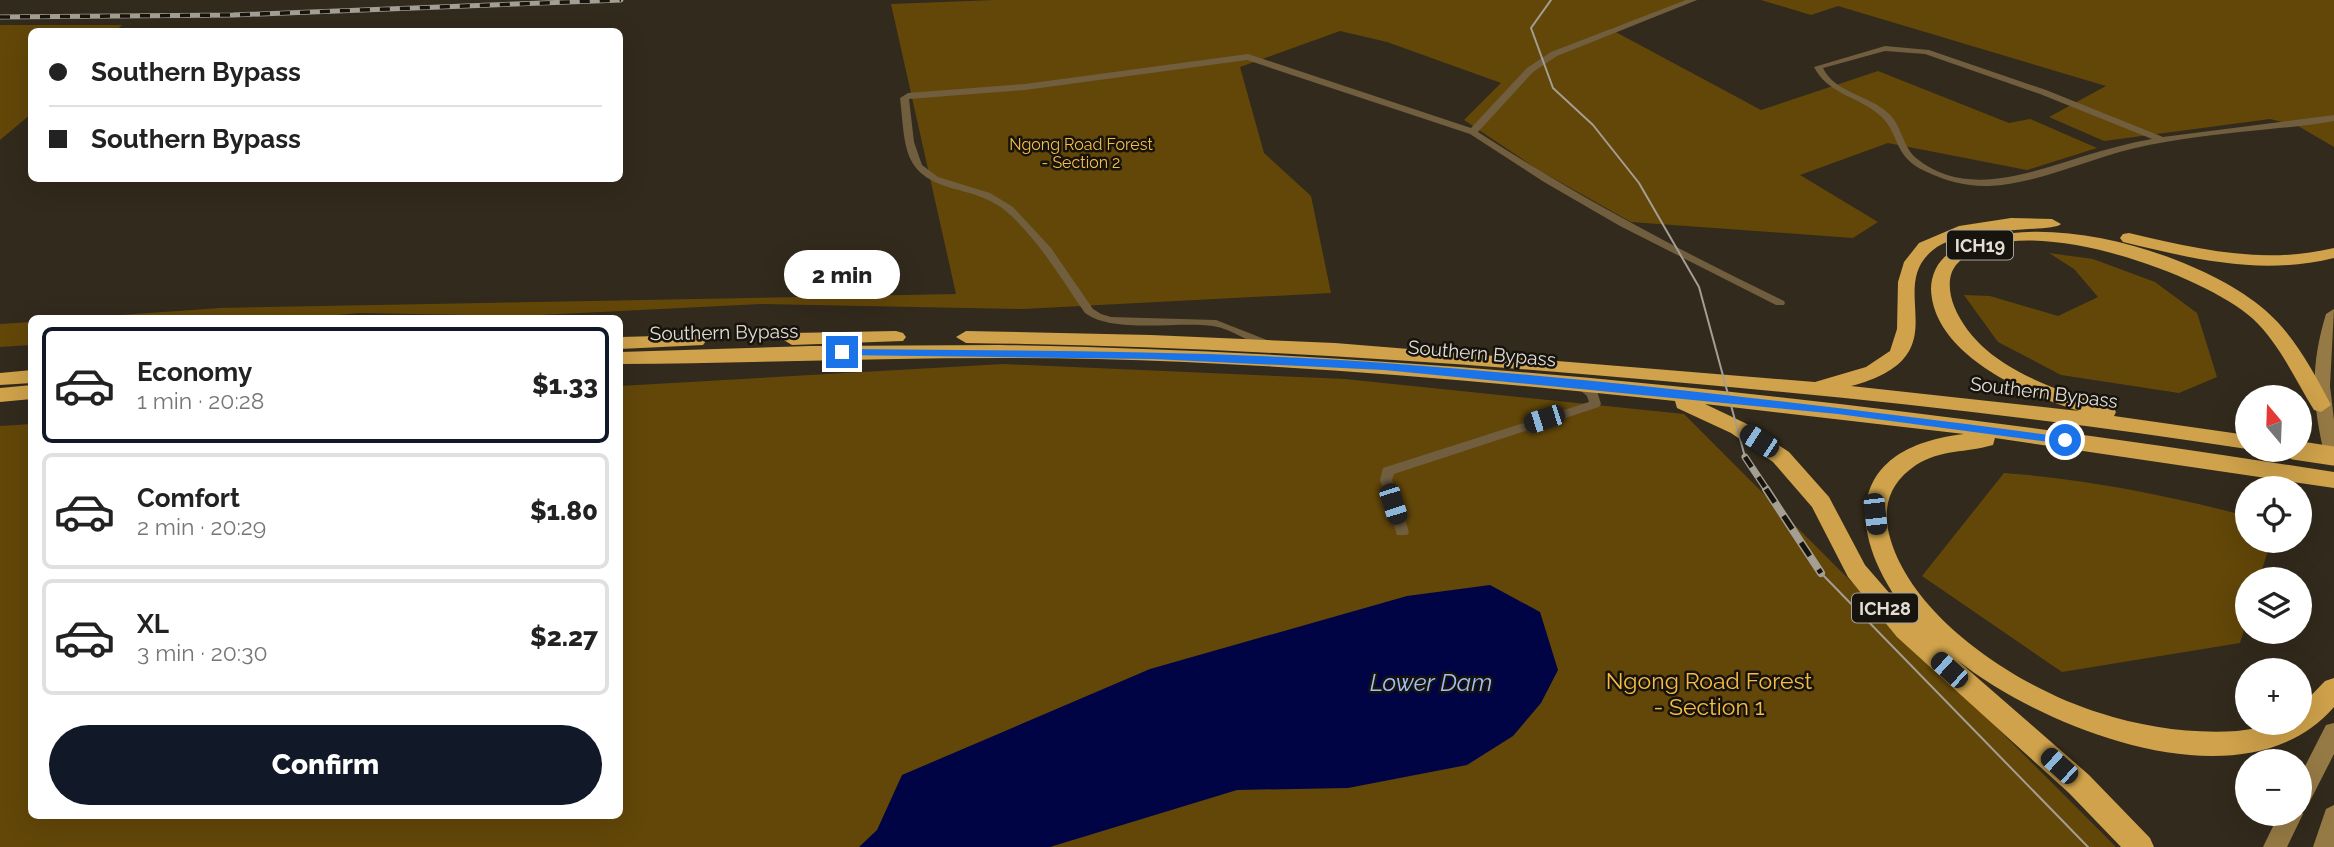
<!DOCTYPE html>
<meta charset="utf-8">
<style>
body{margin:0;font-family:Raleway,sans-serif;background:#f6f6f6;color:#222;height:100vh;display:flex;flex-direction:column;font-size:26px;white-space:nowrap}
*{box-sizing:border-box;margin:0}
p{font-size:23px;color:#767676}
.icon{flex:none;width:38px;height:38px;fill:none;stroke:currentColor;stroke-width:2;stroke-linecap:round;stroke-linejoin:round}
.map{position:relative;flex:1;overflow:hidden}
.side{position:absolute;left:28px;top:315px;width:595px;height:504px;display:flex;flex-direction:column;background:#fff;border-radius:10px;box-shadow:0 7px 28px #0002}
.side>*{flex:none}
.guide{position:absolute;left:28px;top:28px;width:595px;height:154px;border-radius:10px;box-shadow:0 7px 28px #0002;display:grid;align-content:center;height:154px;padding:0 21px;background:#fff}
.needle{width:46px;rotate:341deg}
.fabs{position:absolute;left:2235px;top:385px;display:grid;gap:14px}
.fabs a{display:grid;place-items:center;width:77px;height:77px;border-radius:50%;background:#fff;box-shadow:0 7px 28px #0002;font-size:35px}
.end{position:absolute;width:32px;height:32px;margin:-16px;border:9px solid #1a73e8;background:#fff;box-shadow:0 0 0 4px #fff}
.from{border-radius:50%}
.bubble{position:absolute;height:49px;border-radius:24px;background:#fff;box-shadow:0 7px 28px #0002;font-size:23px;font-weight:800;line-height:49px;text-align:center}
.car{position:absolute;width:21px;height:42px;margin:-21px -10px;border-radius:9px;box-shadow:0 0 5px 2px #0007;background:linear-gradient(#222 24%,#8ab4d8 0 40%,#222 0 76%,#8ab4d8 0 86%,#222 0)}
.guide b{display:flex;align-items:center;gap:24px;height:66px;font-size:26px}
.guide b+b{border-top:2px solid #e0e0e0}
.guide i{width:18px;height:18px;background:#222}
ul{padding:12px 0 0;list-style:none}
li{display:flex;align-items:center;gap:21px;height:116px;margin:0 14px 10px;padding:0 7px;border:4px solid #e0e0e0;border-radius:10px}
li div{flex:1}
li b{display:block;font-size:26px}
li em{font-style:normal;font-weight:800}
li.selected{border-color:#111827}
li>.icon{width:63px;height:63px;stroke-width:1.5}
.action{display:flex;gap:14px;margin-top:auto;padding:14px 21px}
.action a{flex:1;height:80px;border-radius:42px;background:#111827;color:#fff;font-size:28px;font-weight:800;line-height:80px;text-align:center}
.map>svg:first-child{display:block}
</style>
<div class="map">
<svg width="2334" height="847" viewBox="0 0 2334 847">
<rect width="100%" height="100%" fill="#322a1c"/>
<path fill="#634709" d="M 994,0 L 1697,0 L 1610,29 L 1761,110 L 1878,71 L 2009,123 L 2030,119 L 2097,148 L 2027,170 L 1888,143 L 1800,175 L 1878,222 L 1853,238 L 1631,222 L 1537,169 L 1464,120 L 1501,83 L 1387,42 L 1340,31 L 1240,67 L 1264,153 L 1311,196 L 1331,293 L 1023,309 L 761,304 L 520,316 L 359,313 L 304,318 L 78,318 L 220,308 L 956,294 L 891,4 Z
M 1761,0 L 2334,0 L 2334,147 L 2298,126 L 2270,119 L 2104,141 L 2049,117 L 2106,86 L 1838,6 L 1811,15 Z
M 0,25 L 122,25 L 115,31 L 32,32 L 31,114 L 0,140 Z
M 2049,253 L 2093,259 L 2155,282 L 2197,313 L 2217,377 L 2179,393 L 2061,375 L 1998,342 L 1964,295 L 1990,296 L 2058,316 L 2098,297 L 2074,269 Z
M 31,322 L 31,345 L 0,347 L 0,324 Z
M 1003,364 L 1345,379 L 1684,414 L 2116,847 L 0,847 L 0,426 L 31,424 L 32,816 L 620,816 L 620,386 Z
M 2004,473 C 2087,479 2166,495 2247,516 L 2247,541 L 2271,541 L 2259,579 L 2247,579 L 2247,621 L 2240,643 L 2062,672 L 1922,576 Z"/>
<path fill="#000444" d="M 1490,585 L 1540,612 L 1558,670 L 1541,703 L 1513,736 L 1467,765 L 1348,788 L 1237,790 L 1050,847 L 859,847 L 877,830 L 902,775 L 1150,669 L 1407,596 Z"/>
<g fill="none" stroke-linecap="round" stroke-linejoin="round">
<path fill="#705e3e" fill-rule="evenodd" d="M 1686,0 L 1697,0 L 1557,56 L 1533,72 L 1478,132 C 1576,196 1679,250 1784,301 L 1785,303 L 1784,305 L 1776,305 L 1620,226 L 1544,182 L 1470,134 L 1247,60 L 1025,90 L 909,99 L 914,142 L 922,165 L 938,177 L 990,193 L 1013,207 L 1051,248 L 1093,309 L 1101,314 L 1111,317 L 1216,320 L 1272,342 L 1274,345 L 1272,348 L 1268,349 C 1250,343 1232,329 1213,326 C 1178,321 1113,334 1085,313 C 1061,279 1039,240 1007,212 C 993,200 977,195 959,190 C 901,176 906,149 900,98 L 908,93 L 1025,84 L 1248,54 L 1471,128 L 1527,68 L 1551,52 Z
M 1885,46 L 1929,50 L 2046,90 L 2163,137 L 2334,115 L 2334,121 C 2313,125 2292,127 2270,129 C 2230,133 2189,137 2149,145 C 2095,155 2044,183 1989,186 C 1968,187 1946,181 1927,172 C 1890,156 1902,132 1877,113 C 1856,96 1827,93 1814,67 ZM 1885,51 L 1925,54 L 2040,94 L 2152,139 C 2129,143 2107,149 2084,156 C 2032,172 1965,199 1916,158 C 1902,146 1902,125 1888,113 C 1869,95 1835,93 1823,68 Z
M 1579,380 L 1597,391 L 1601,404 L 1599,407 L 1394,474 L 1392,480 L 1409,532 L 1407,535 L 1397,535 L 1380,480 L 1383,468 L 1589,402 L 1587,396 L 1573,384 Z"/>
<path fill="#967a45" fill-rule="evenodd" d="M 2334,309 L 2330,386 L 2334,420 L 2334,463 L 2325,457 C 2312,403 2310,367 2326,314 Z
M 2334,723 L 2334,754 L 2308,805 L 2300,808 L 2303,814 L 2287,847 L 2263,847 L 2279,814 L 2300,814 L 2300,776 L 2326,725 Z
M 2334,805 L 2334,847 L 2313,847 L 2326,809 Z"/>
<path fill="#cfa24b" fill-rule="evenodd" d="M 2011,218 L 2052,219 L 2061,224 C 2053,233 1965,224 1933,250 C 1883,290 1964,356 1851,386 L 2079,411 C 2027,395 1933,355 1931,289 C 1931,275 1938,260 1950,253 C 2029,202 2198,252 2265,310 C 2294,335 2313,371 2331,405 L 2321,412 L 2314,410 C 2294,378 2280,344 2252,318 C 2202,273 2009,203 1956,265 C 1947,276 1949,293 1954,306 C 1979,367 2055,390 2113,407 L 2116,412 L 2114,416 L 2247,435 L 2247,449 C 2053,419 1858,398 1663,381 C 1431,360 1199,346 966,343 L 956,337 L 966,331 L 1151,335 L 1335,343 L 1815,382 L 1866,367 L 1890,351 L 1897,329 L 1898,282 L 1904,262 L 1919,243 L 1959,226 Z
M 2129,233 C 2198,249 2263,265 2334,248 L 2334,258 C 2261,276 2194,259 2123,242 L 2120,238 L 2123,234 Z
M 896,331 L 903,333 L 906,337 L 903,341 L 792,345 L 782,339 L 792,333 Z
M 696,335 L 706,341 L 703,345 L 620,349 L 620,337 Z
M 1000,345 C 1447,353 1893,403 2334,472 L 2334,488 L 1995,438 L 1993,445 C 1966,453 1941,449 1916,465 C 1891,482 1882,504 1889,534 C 1910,618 2021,689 2100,713 C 2143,727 2191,734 2237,731 C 2258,729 2278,723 2300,723 L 2300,707 L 2325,681 L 2334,678 L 2334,707 C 2245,810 2044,729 1957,660 L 2089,775 L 2150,838 L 2154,847 L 2121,847 L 2069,793 L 1897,637 L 1848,577 L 1812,507 L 1773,462 L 1731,433 L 1677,408 L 1675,401 C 1482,381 1291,364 1097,359 C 938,355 779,363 620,364 L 620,352 L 810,346 ZM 1705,404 L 1964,434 C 1833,449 1849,548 1918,626 L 1865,565 L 1829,497 L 1789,452 L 1745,423 Z
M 32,370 L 32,383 L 0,385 L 0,373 Z
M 32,385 L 32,399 L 0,402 L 0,388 Z"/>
<path stroke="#a49e93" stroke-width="2" d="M 1551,0 L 1531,28 L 1553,88 L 1593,125 L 1639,183 L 1699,287 L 1745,457
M 1821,573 L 2088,847"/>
<defs>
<path id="rail-far2" d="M 0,17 L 233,15 L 621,0"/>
<path id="rail-far1" d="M 1745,457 L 1767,490"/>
<path id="rail" d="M 1766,489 L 1821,573"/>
</defs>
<use href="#rail-far2" stroke="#a49e93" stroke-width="5"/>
<use href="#rail-far1" stroke="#a49e93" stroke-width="7"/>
<use href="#rail" stroke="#a49e93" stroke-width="8"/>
<use href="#rail-far2" stroke="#17130d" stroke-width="3.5" stroke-dasharray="10" stroke-linecap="butt"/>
<use href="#rail-far1" stroke="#17130d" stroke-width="4.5" stroke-dasharray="12" stroke-linecap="butt"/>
<use href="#rail" stroke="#17130d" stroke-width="5" stroke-dasharray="16" stroke-linecap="butt"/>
<path stroke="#cfa24b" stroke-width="19" d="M 2294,450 L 2334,456"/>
</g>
<path fill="#1a73e8" d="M 842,349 C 1023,351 1204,350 1385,363 C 1612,380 1839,407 2065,437 L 2070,440 L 2065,444 L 1838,414 L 1384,370 L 1153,359 L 839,355 L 839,350 Z"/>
<g text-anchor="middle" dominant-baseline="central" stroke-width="5" stroke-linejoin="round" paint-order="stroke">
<g font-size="16" fill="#f7bc45" stroke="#17130d">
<text x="1081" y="144">Ngong Road Forest<tspan x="1081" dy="18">- Section 2</tspan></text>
</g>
<g fill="#17130d" stroke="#a6a199" stroke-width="2">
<rect x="1947" y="230.5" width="66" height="29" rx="5"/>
<rect x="1852" y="593.5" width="66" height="29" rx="5"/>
</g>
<g font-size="18" font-weight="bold" fill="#e3ded5">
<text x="1980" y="245">ICH19</text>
<text x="1885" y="608">ICH28</text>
</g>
<g font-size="19" fill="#e3ded5" stroke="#17130d">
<text transform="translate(724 332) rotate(-1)">Southern Bypass</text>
<text transform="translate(1482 353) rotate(5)">Southern Bypass</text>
<text transform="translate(2044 392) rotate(7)">Southern Bypass</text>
</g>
<g font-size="23" fill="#f7bc45" stroke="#17130d">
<text x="1709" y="680">Ngong Road Forest<tspan x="1709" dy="26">- Section 1</tspan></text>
</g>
<g font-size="24" font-style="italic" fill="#a1bff8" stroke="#17130d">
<text x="1431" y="682">Lower Dam</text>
</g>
</g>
</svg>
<div class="fabs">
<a><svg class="needle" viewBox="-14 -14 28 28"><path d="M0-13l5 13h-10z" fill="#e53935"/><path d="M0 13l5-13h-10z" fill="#767676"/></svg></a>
<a><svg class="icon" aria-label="locate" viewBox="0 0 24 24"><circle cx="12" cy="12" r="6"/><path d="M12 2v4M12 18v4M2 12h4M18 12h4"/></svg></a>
<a><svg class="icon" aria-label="layers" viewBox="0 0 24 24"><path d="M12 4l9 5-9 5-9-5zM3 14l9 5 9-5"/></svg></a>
<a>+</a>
<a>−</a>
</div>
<i class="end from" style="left:2065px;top:440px"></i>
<i class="end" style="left:842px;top:352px"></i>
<div class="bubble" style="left:784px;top:250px;width:116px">2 min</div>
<i class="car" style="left:1544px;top:419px;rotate:252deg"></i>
<i class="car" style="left:1759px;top:441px;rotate:303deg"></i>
<i class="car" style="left:1393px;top:504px;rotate:162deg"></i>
<i class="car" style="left:1875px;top:514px;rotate:174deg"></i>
<i class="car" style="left:1949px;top:670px;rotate:312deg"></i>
<i class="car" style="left:2059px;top:766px;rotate:312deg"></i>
<div class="guide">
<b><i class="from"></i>Southern Bypass</b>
<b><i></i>Southern Bypass</b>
</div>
<section class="side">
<ul>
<li class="selected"><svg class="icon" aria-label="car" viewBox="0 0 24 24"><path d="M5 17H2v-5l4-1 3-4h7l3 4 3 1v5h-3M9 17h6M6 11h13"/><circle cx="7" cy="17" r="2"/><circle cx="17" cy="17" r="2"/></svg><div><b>Economy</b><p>1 min · 20:28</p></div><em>$1.33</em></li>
<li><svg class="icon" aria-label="car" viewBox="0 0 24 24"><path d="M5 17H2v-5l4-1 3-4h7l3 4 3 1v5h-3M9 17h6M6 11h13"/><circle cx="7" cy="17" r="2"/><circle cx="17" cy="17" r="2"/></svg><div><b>Comfort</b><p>2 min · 20:29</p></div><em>$1.80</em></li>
<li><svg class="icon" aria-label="car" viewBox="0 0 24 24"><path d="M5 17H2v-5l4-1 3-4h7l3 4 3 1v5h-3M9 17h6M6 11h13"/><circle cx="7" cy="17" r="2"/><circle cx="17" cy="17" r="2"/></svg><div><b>XL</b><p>3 min · 20:30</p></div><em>$2.27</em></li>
</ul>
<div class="action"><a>Confirm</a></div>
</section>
</div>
